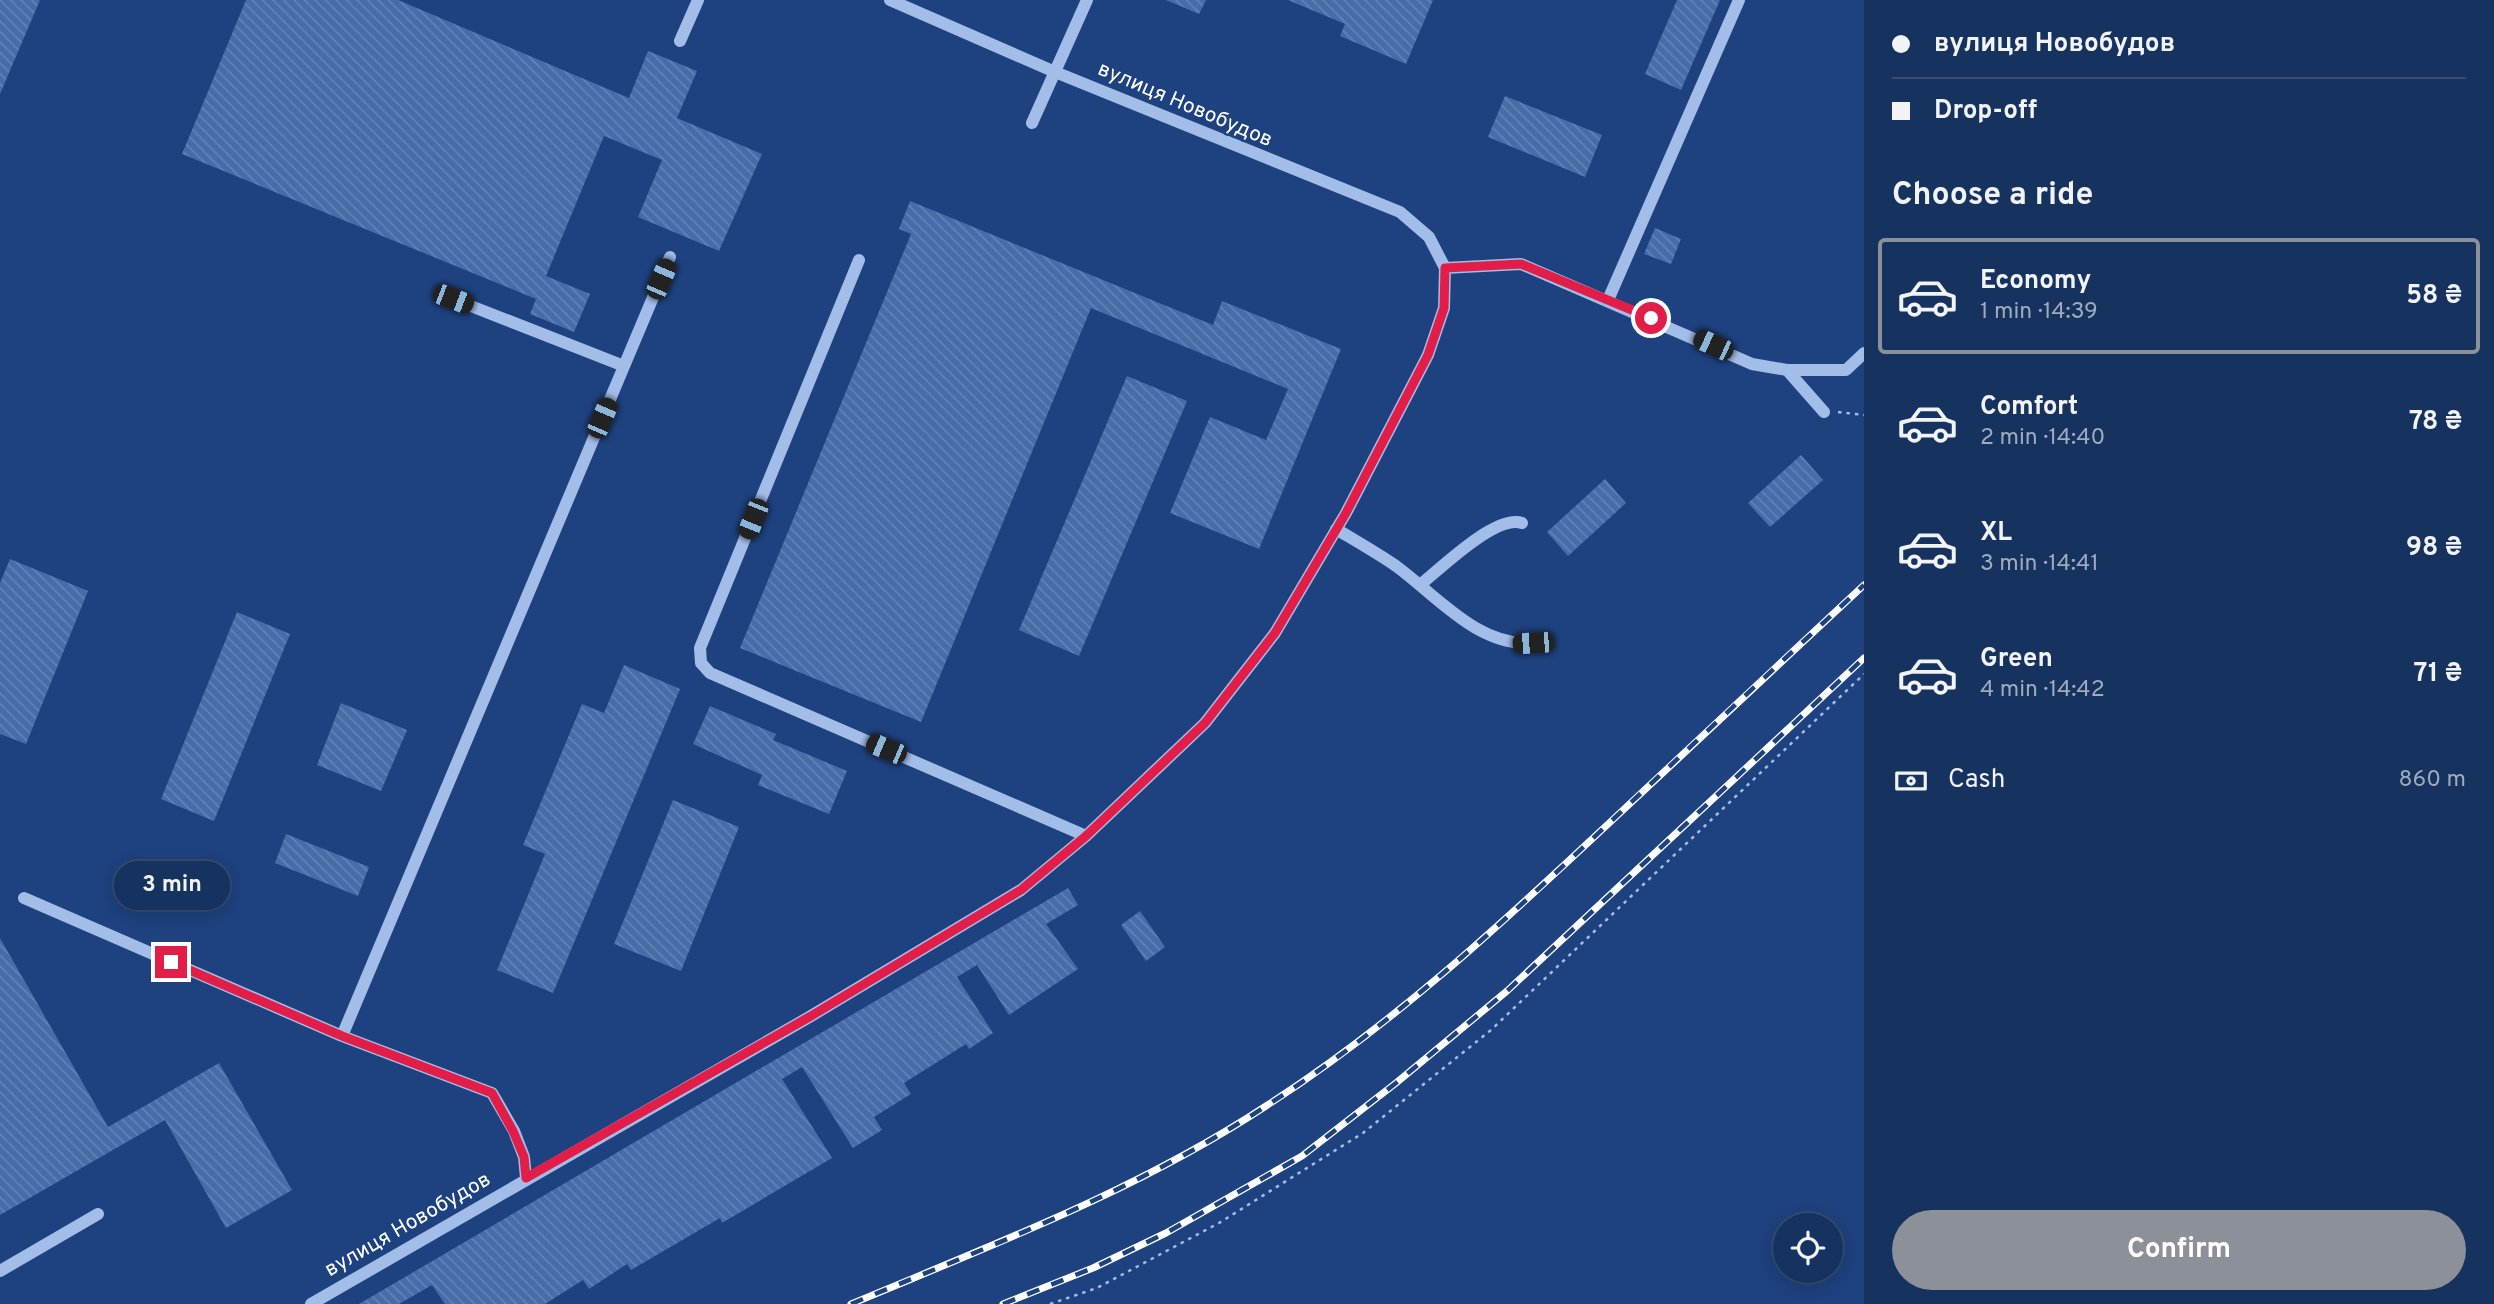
<!DOCTYPE html>
<meta charset="utf-8">
<style>
body{margin:0;font-family:Overpass,sans-serif;background:#1f3a65;color:#f1f3f6;height:100vh;display:flex;flex-direction:column;font-size:26px;white-space:nowrap}
*{box-sizing:border-box;margin:0}
p{font-size:23px;color:#9eaabd}
.icon{flex:none;width:38px;height:38px;fill:none;stroke:currentColor;stroke-width:2;stroke-linecap:round;stroke-linejoin:round}
.map{position:relative;flex:1;overflow:hidden}
.sheet{display:flex;flex-direction:column;background:#16325f;width:630px}
.sheet>*{flex:none}
.hud{display:grid;align-content:center;height:154px;padding:0 28px;background:#16325f}
.fabs{position:absolute;left:1773px;top:1213px;display:grid;gap:14px}
.fabs a{display:grid;place-items:center;width:70px;height:70px;border-radius:50%;background:#16325f;box-shadow:0 4px 18px #0003,0 0 0 2px #354d74;font-size:35px}
.end{position:absolute;width:32px;height:32px;margin:-16px;border:9px solid #e11d48;background:#fff;box-shadow:0 0 0 4px #fff}
.from{border-radius:50%}
.bubble{position:absolute;height:49px;border-radius:24px;background:#16325f;box-shadow:0 4px 18px #0003,0 0 0 2px #354d74;font-size:23px;font-weight:700;line-height:49px;text-align:center}
.car{position:absolute;width:21px;height:42px;margin:-21px -10px;border-radius:9px;box-shadow:0 0 5px 2px #0007;background:linear-gradient(#222 24%,#8ab4d8 0 40%,#222 0 76%,#8ab4d8 0 86%,#222 0)}
.hud b{display:flex;align-items:center;gap:24px;height:66px;font-size:26px}
.hud b+b{border-top:2px solid #354d74}
.hud i{width:18px;height:18px;background:#f1f3f6}
ul{padding:0;list-style:none}
li{display:flex;align-items:center;gap:21px;height:116px;margin:0 14px 10px;padding:0 14px;border:4px solid transparent;border-radius:7px}
li div{flex:1}
li b{display:block;font-size:26px}
li em{font-style:normal;font-weight:700}
li.current{border-color:#8c9099}
li>.icon{width:63px;height:63px;stroke-width:1.5}
h2{padding:0 28px;font-size:32px;line-height:84px}
.pay{display:flex;align-items:center;gap:18px;height:77px;padding:0 28px;font-size:26px}
.pay p{margin-inline-start:auto}
.action{display:flex;gap:14px;margin-top:auto;padding:14px 28px}
.action a{flex:1;height:80px;border-radius:42px;background:#8c9099;color:#fff;font-size:28px;font-weight:700;line-height:80px;text-align:center}
main{display:flex;flex:1;min-height:0}
.map>svg:first-child{display:block}
</style>
<main>
<div class="map">
<svg width="1864" height="1304" viewBox="0 0 1864 1304">
<defs>
<pattern id="building-back-hatch" width="6" height="6" patternUnits="userSpaceOnUse" patternTransform="scale(1.75)"><rect width="6" height="6" fill="#466ca9"/><path d="M-1 5l2 2M0 0l6 6M5-1l2 2" fill="none" stroke="#6282b6"/></pattern>
</defs>
<rect width="100%" height="100%" fill="#1e427f"/>
<path fill="url(#building-back-hatch)" d="M 0,0 L 40,0 L 0,94 Z
M 246,0 L 398,0 L 629,98 L 648,51 L 697,71 L 677,118 L 762,154 L 719,251 L 638,217 L 662,160 L 604,136 L 546,276 L 590,294 L 574,332 L 530,314 L 536,299 L 182,154 Z
M 1166,0 L 1206,0 L 1199,14 Z
M 1288,0 L 1433,0 L 1406,64 L 1340,36 L 1345,24 Z
M 1677,0 L 1720,0 L 1681,90 L 1645,74 Z
M 1505,96 L 1602,135 L 1585,177 L 1488,137 Z
M 910,201 L 1213,325 L 1222,301 L 1341,349 L 1259,549 L 1170,513 L 1210,417 L 1266,440 L 1288,389 L 1091,308 L 921,722 L 740,648 L 911,234 L 899,229 Z
M 1655,228 L 1681,239 L 1671,264 L 1644,254 Z
M 1127,376 L 1187,401 L 1079,656 L 1019,630 Z
M 1801,455 L 1823,480 L 1770,527 L 1748,503 Z
M 1605,479 L 1626,503 L 1568,556 L 1547,532 Z
M 10,559 L 88,591 L 26,744 L 0,734 L 0,583 Z
M 237,612 L 290,634 L 214,821 L 161,799 Z
M 624,665 L 680,689 L 553,993 L 497,970 L 545,854 L 523,845 L 582,704 L 604,713 Z
M 341,703 L 407,730 L 381,791 L 317,765 Z
M 710,706 L 776,734 L 773,740 L 847,771 L 829,814 L 758,785 L 762,775 L 693,744 Z
M 673,800 L 739,827 L 681,971 L 614,944 Z
M 286,834 L 369,867 L 358,896 L 275,863 Z
M 1068,888 L 1078,905 L 1046,924 L 1078,969 L 1009,1015 L 977,965 L 957,977 L 993,1033 L 969,1049 L 966,1044 L 904,1083 L 911,1094 L 874,1117 L 882,1130 L 853,1148 L 802,1067 L 782,1079 L 832,1158 L 722,1223 L 720,1218 L 631,1270 L 627,1264 L 589,1289 L 583,1280 L 545,1304 L 445,1304 L 432,1285 L 399,1304 L 359,1304 Z
M 1140,911 L 1165,947 L 1146,961 L 1121,925 Z
M 0,938 L 108,1127 L 219,1063 L 292,1190 L 226,1228 L 165,1120 L 0,1215 Z"/>
<g fill="none" stroke-linecap="round" stroke-linejoin="round">
<path stroke="#a2bde8" stroke-width="2.5" stroke-dasharray="3.5 5" stroke-linecap="butt" d="M 1838,412 L 1864,415
M 1050,1304 L 1097,1288 L 1219,1223 L 1363,1133 L 1491,1030 L 1864,674"/>
<path stroke="#a2bde8" stroke-width="12" d="M 680,41 L 698,0
M 1032,123 L 1087,0
M 859,260 L 700,648 L 701,663 L 710,673 L 1086,836
M 1445,268 L 1521,264 L 1752,364 L 1787,370 L 1824,412
M 453,299 L 624,366
M 1608,300 L 1739,0
M 1787,370 L 1846,370 L 1864,353
M 1336,529 C 1356,541 1377,553 1396,566 C 1437,596 1478,647 1533,643
M 1420,585 C 1441,568 1496,514 1522,523
M 24,898 L 342,1036 L 492,1093 L 514,1131 L 524,1157 L 526,1178
M 342,1036 L 670,257
M 0,1271 L 98,1214
M 311,1304 L 811,1016 L 1021,890 L 1086,836 L 1205,723 L 1275,633 L 1346,513 L 1428,355 L 1444,308 L 1445,268 L 1429,237 L 1400,212 L 1055,72 L 890,0"/>
<defs>
<path id="rail" d="M 851,1304 C 992,1245 1138,1190 1266,1106 C 1391,1026 1498,927 1606,826 C 1692,745 1778,665 1864,585
M 1003,1304 L 1093,1268 L 1166,1233 L 1302,1156 L 1396,1083 L 1507,991 L 1864,658"/>
</defs>
<use href="#rail" stroke="#fff" stroke-width="7"/>
<use href="#rail" stroke="#1e427f" stroke-width="4.5" stroke-dasharray="13" stroke-linecap="butt"/>
</g>
<g fill="none" stroke-linecap="round" stroke-linejoin="round">
<path stroke="#e11d48" stroke-width="9" d="M 171,962 L 342,1036 L 492,1093 L 513,1131 L 524,1157 L 526,1178 L 811,1016 L 1021,890 L 1086,836 L 1205,723 L 1275,633 L 1346,513 L 1428,355 L 1444,308 L 1445,268 L 1521,264 L 1651,318"/>
</g>
<g text-anchor="middle" dominant-baseline="central" stroke-width="5" stroke-linejoin="round" paint-order="stroke">
<g font-size="21" fill="#fff" stroke="#1e427f">
<text transform="translate(1185 105) rotate(23)">вулиця Новобудов</text>
<text transform="translate(408 1225) rotate(-30)">вулиця Новобудов</text>
</g>
</g>
</svg>
<div class="fabs">
<a><svg class="icon" aria-label="locate" viewBox="0 0 24 24"><circle cx="12" cy="12" r="6"/><path d="M12 2v4M12 18v4M2 12h4M18 12h4"/></svg></a>
</div>
<i class="end from" style="left:1651px;top:318px"></i>
<i class="end" style="left:171px;top:962px"></i>
<div class="bubble" style="left:114px;top:861px;width:116px">3 min</div>
<i class="car" style="left:661px;top:279px;rotate:23deg"></i>
<i class="car" style="left:453px;top:299px;rotate:111deg"></i>
<i class="car" style="left:1713px;top:345px;rotate:295deg"></i>
<i class="car" style="left:602px;top:418px;rotate:23deg"></i>
<i class="car" style="left:753px;top:519px;rotate:202deg"></i>
<i class="car" style="left:1533px;top:643px;rotate:267deg"></i>
<i class="car" style="left:886px;top:749px;rotate:293deg"></i>
</div>
<section class="sheet">
<div class="hud">
<b><i class="from"></i>вулиця Новобудов</b>
<b><i></i>Drop-off</b>
</div>
<h2>Choose a ride</h2>
<ul>
<li class="current"><svg class="icon" aria-label="car" viewBox="0 0 24 24"><path d="M5 17H2v-5l4-1 3-4h7l3 4 3 1v5h-3M9 17h6M6 11h13"/><circle cx="7" cy="17" r="2"/><circle cx="17" cy="17" r="2"/></svg><div><b>Economy</b><p>1 min · 14:39</p></div><em>58 ₴</em></li>
<li><svg class="icon" aria-label="car" viewBox="0 0 24 24"><path d="M5 17H2v-5l4-1 3-4h7l3 4 3 1v5h-3M9 17h6M6 11h13"/><circle cx="7" cy="17" r="2"/><circle cx="17" cy="17" r="2"/></svg><div><b>Comfort</b><p>2 min · 14:40</p></div><em>78 ₴</em></li>
<li><svg class="icon" aria-label="car" viewBox="0 0 24 24"><path d="M5 17H2v-5l4-1 3-4h7l3 4 3 1v5h-3M9 17h6M6 11h13"/><circle cx="7" cy="17" r="2"/><circle cx="17" cy="17" r="2"/></svg><div><b>XL</b><p>3 min · 14:41</p></div><em>98 ₴</em></li>
<li><svg class="icon" aria-label="car" viewBox="0 0 24 24"><path d="M5 17H2v-5l4-1 3-4h7l3 4 3 1v5h-3M9 17h6M6 11h13"/><circle cx="7" cy="17" r="2"/><circle cx="17" cy="17" r="2"/></svg><div><b>Green</b><p>4 min · 14:42</p></div><em>71 ₴</em></li>
</ul>
<div class="pay"><svg class="icon" aria-label="cash" viewBox="0 0 24 24"><path d="M3 7h18v10H3z"/><circle cx="12" cy="12" r="2"/></svg>Cash<p>860 m</p></div>
<div class="action"><a>Confirm</a></div>
</section>
</main>
